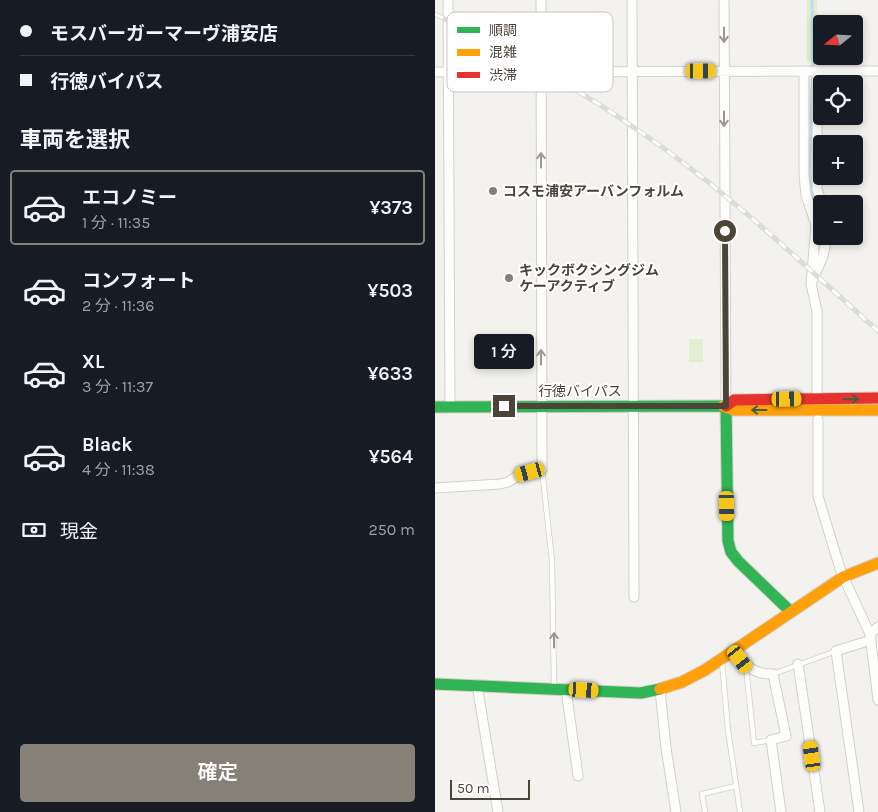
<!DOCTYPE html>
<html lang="ja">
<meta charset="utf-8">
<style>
body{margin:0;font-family:Karla,"Noto Sans JP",sans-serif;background:#242831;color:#f1f3f6;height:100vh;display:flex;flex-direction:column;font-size:19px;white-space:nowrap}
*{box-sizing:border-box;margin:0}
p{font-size:16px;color:#9ea1a6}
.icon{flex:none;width:28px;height:28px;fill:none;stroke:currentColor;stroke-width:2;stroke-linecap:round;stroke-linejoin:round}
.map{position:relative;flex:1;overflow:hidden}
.details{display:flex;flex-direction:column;background:#171b24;width:435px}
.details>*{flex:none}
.banner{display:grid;align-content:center;height:110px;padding:0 20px;background:#171b24}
.needle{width:32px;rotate:252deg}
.buttons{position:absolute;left:378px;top:15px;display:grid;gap:10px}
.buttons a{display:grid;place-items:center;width:50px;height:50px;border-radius:5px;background:#171b24;box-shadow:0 2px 8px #0003;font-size:25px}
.scale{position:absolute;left:15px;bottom:12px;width:80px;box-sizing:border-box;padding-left:5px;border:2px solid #4b4439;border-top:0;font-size:14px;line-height:18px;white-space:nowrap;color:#4b4439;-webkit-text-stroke:4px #fff;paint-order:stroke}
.end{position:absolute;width:22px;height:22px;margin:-11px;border:6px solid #4b4439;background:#fff;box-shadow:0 0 0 2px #fff}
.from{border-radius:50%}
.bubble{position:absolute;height:35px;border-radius:5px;background:#171b24;box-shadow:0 2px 8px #0003;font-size:16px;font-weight:600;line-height:35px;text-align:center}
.car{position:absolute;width:15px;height:30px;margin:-15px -8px;border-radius:6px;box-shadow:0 0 4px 1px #0007;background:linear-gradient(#f5c518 24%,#345 0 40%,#f5c518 0 76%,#345 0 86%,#f5c518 0)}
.banner b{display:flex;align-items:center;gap:18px;height:48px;font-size:19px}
.banner b+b{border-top:1px solid #363941}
.banner i{width:12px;height:12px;background:#f1f3f6}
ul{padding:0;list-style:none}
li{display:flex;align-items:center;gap:15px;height:75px;margin:0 10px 8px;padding:0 10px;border:2px solid transparent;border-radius:5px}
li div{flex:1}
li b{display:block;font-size:19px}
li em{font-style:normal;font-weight:600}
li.current{border-color:#868178}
li>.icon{width:45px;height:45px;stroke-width:1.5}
h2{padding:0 20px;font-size:22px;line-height:60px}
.pay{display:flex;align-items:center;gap:12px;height:55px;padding:0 20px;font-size:19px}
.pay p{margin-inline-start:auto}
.cta{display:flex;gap:10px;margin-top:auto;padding:10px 20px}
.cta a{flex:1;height:58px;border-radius:5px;background:#868178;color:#fff;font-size:20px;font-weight:600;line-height:58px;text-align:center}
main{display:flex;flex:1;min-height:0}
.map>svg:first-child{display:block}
</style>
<main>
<section class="details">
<div class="banner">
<b><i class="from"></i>モスバーガーマーヴ浦安店</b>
<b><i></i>行徳バイパス</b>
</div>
<h2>車両を選択</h2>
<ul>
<li class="current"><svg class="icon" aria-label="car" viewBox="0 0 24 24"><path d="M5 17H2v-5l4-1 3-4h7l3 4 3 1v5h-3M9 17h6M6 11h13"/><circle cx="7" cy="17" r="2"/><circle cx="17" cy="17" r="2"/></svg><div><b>エコノミー</b><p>1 分 · 11:35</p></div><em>¥373</em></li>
<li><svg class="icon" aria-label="car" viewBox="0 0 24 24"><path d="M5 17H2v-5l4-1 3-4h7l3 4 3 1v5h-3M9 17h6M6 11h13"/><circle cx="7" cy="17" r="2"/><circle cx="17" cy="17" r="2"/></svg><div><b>コンフォート</b><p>2 分 · 11:36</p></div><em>¥503</em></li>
<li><svg class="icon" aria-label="car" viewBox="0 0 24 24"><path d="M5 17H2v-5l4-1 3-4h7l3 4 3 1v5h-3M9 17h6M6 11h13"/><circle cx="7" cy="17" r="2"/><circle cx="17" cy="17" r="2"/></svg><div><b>XL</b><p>3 分 · 11:37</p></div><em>¥633</em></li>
<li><svg class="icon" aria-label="car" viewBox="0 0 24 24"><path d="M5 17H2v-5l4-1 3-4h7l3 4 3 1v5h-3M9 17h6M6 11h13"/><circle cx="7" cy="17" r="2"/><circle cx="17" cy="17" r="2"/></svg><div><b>Black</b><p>4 分 · 11:38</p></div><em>¥564</em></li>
</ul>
<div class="pay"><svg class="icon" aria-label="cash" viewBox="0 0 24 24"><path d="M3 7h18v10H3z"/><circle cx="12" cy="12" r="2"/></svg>現金<p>250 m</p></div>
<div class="cta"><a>確定</a></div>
</section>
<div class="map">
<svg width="443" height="812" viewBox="0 0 443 812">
<rect width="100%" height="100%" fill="#f4f2ee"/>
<path fill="#e1eecf" d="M 372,0 L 382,0 L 382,61 L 372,61 Z
M 254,339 L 268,339 L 268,362 L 254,362 Z"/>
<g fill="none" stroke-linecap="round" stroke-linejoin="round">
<path stroke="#c0ddf1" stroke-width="3" d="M 377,0 L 378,63 L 374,176 L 379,207"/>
<defs>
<path id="lane" d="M 107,469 L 117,561 L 119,687
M 287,662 L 293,730 L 305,812
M 311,667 L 319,743 L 336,740
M 338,674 L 401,651
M 270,812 L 267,794 L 301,786"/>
<path id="street" d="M 13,0 L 15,407
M 197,0 L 199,597
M 289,0 L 291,406
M 369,71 L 369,175 L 371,195 L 381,225 L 376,284
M 382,71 L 382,189 L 387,204
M 0,72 L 443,71
M 382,393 L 382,311 L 376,284 L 388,256 L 392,236
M 383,419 L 383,496 L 406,572 L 435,634 L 443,700
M 0,488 L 65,484 L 73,482 L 83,476 L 107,469 L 106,0
M 435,634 L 443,627
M 299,651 C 310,665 319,675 338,674 L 351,736 L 336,740 L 346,812
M 363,664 L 385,812
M 42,685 L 63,812
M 131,689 L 143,776
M 225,690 L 231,748 L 241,812
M 424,812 L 401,651 L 436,640"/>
<path id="fast" d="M 291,406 L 293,541 L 296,552 L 303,561 L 356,612
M 0,407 L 288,406
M 0,684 L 206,693 L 225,689"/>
<path id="slow" d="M 288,406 L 299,410 L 443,410
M 225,689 L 247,682 L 270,670 L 408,577 L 443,563"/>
<path id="jam" d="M 291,406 L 299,400 L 443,398"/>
</defs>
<use href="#lane" stroke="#d2d0cb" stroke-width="6"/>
<use href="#street" stroke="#d2d0cb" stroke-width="11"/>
<use href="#fast" stroke="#d3cfc5" stroke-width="13"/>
<use href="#slow" stroke="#d3cfc5" stroke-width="13"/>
<use href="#jam" stroke="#d3cfc5" stroke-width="13"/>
<use href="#lane" stroke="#fdfdfc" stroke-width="4.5"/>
<use href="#street" stroke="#fdfdfc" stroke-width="9"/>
<use href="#fast" stroke="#30b455" stroke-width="11"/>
<use href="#slow" stroke="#ff9f0a" stroke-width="11"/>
<use href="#jam" stroke="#e5322d" stroke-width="11"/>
<defs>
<path id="rail" d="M 0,14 C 71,50 142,87 207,133 C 292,191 367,263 443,331"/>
</defs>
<use href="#rail" stroke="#dbdbda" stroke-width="5"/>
<use href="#rail" stroke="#fff" stroke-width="3" stroke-dasharray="9" stroke-linecap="butt"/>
</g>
<defs><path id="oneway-shaft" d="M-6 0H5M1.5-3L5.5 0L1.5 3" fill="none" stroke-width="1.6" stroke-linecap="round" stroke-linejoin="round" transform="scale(1.25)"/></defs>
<g stroke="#9b9791">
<use href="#oneway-shaft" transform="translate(289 35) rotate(90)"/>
<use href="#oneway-shaft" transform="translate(289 119) rotate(90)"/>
<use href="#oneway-shaft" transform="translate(106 160) rotate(-90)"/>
<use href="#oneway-shaft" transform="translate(106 357) rotate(-90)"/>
<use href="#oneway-shaft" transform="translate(119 640) rotate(-90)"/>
</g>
<g stroke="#446040">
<use href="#oneway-shaft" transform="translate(416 399) rotate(-1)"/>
<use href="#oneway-shaft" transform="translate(324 410) rotate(180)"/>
</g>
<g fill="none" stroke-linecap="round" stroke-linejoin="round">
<path stroke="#4b4439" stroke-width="6" d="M 69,406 L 291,406 L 290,231"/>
</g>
<g fill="#868178" stroke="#fff" stroke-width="2">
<circle cx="58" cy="191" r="5"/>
<circle cx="74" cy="278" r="5"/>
</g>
<g text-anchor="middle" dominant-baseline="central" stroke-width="4" stroke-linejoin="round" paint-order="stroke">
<g font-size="14" font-weight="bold" fill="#4b4439" stroke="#fff" text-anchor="start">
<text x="68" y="191">コスモ浦安アーバンフォルム</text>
<text x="84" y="270">キックボクシングジム<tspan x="84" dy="16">ケーアクティブ</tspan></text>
</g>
<g font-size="14" fill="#4b4439" stroke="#fff">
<text x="145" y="391">行徳バイパス</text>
</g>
</g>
<rect x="12" y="12" width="166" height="80" rx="8" fill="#fff" stroke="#c9c7c4" stroke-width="1"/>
<rect x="22" y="27" width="23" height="6" fill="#30b455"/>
<rect x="22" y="49" width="23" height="7" fill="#ff9f0a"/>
<rect x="22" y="72" width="23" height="6" fill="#e5322d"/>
<g font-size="14" fill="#4b4439">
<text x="54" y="35">順調</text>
<text x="54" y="57">混雑</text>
<text x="54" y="80">渋滞</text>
</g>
</svg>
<div class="buttons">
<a><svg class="needle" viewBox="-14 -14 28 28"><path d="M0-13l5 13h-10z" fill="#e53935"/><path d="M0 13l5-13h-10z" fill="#9ea1a6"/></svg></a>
<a><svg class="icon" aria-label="locate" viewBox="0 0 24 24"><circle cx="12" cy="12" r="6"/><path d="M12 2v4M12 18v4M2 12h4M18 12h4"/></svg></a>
<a>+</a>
<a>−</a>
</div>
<div class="scale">50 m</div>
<i class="end from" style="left:290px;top:231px"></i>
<i class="end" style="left:69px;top:406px"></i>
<div class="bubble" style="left:39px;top:334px;width:60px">1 分</div>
<i class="car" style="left:266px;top:71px;rotate:90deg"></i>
<i class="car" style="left:352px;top:399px;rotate:89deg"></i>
<i class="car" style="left:95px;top:472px;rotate:255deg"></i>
<i class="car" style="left:292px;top:506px;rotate:179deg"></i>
<i class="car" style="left:305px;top:659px;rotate:143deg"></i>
<i class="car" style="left:149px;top:690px;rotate:93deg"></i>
<i class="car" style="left:377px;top:756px;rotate:352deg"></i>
</div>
</main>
